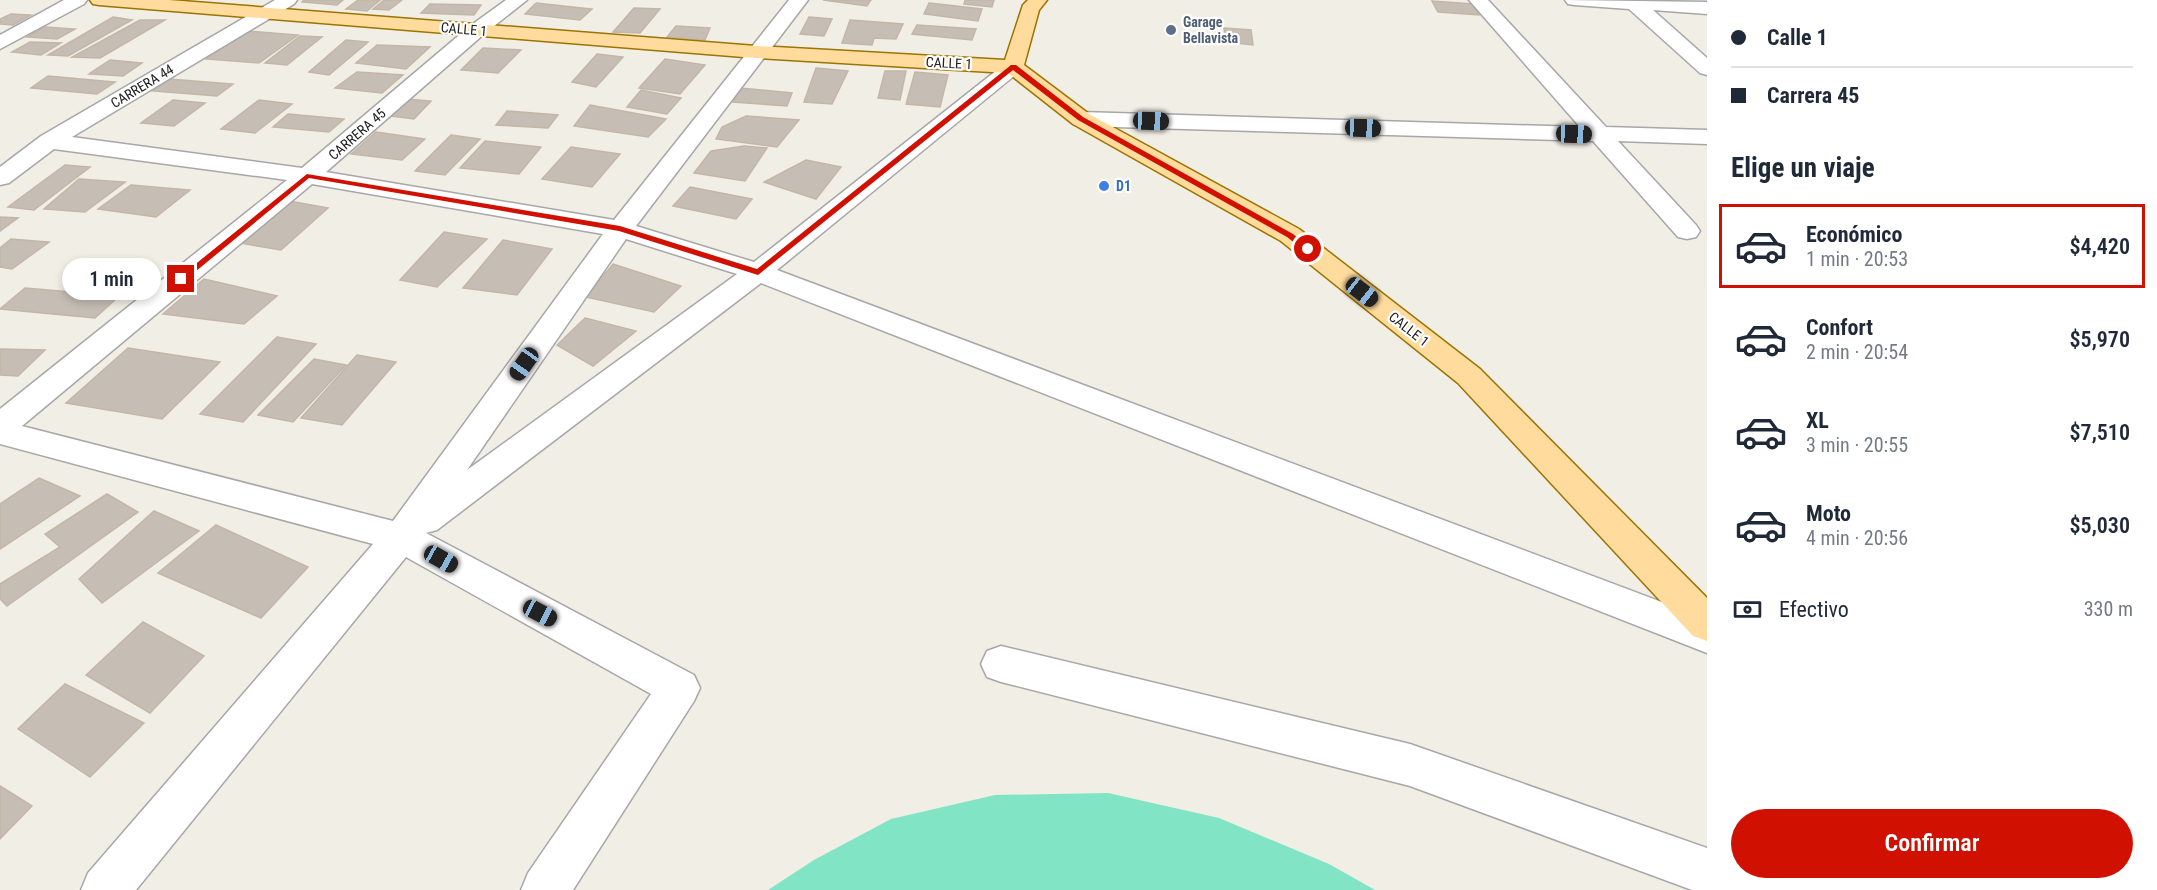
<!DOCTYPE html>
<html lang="es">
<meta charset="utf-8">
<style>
body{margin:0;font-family:"Roboto Condensed",sans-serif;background:#f2f2f3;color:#1f2937;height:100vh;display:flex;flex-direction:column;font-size:22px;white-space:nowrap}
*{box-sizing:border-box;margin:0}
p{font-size:20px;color:#747a83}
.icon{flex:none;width:33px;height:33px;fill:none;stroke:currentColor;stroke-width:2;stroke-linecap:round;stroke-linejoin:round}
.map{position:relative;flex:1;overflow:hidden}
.sheet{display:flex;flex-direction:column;background:#fff;width:450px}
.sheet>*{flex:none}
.banner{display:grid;align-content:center;height:132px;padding:0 24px;background:#fff}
.end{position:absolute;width:27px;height:27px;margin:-14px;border:8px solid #d01000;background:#fff;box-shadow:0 0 0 3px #fff}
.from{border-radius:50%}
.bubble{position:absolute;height:42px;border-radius:21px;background:#fff;box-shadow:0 3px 9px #0003;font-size:20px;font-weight:600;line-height:42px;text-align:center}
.car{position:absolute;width:18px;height:36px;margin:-18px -9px;border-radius:8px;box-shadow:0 0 4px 2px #0007;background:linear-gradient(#222 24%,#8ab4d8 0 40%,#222 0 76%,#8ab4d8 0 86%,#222 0)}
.banner b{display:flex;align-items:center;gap:21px;height:57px;font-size:22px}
.banner b+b{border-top:2px solid #e0e1e3}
.banner i{width:15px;height:15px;background:#1f2937}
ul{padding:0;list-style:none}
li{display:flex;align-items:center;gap:18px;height:84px;margin:0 12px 9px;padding:0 12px;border:3px solid transparent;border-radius:0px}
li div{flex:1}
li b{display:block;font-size:22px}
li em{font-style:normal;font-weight:600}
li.active{border-color:#d01000}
li>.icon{width:54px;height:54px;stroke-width:1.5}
h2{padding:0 24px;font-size:27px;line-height:72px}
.pay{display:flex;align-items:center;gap:15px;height:66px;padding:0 24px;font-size:22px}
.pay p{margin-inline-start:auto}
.button{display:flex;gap:12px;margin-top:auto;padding:12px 24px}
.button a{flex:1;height:69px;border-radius:36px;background:#d01000;color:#fff;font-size:24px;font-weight:600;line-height:69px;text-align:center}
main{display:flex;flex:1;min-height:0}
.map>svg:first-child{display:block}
</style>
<main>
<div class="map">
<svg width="1707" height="890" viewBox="0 0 1707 890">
<rect width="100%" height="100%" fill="#f1eee6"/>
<path fill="#80e4c5" d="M 1108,793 L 1219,818 L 1329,864 L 1375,890 L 768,890 L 814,860 L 891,819 L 995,795 Z"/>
<path fill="#c6beb5" stroke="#c4b6a7" stroke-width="1.5" d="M 304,0 L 343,0 L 337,5 L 302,2 Z
M 358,0 L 380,0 L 367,11 L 346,9 Z
M 384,0 L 402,0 L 389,10 L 373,9 Z
M 823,0 L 871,0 L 867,6 Z
M 965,0 L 994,0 L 992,7 L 964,4 Z
M 1432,1 L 1473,4 L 1479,15 L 1438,12 Z
M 536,3 L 592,9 L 580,20 L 525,14 Z
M 929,3 L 982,9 L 978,21 L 924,14 Z
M 430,4 L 481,5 L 474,15 L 421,13 Z
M 634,8 L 660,9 L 640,33 L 613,32 Z
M 11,14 L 31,15 L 13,25 L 0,24 L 0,19 Z
M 113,17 L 132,20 L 68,56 L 48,55 Z
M 809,17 L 832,19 L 824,36 L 800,34 Z
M 140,20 L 165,20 L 100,58 L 72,57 Z
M 850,20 L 903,24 L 896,39 L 874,38 L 872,45 L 842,43 Z
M 917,25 L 976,29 L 972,40 L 912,34 Z
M 676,26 L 710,28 L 705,40 L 667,37 Z
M 45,27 L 75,29 L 57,39 L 27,37 Z
M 1224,28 L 1251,30 L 1253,45 L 1226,42 Z
M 246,31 L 298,35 L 259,63 L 206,59 Z
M 300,36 L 322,37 L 287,65 L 265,63 Z
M 346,40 L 368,42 L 329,75 L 309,72 Z
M 30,42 L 61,43 L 41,55 L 12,52 Z
M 377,45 L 430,47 L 406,69 L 356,63 Z
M 483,48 L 521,50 L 498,73 L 461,70 Z
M 597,54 L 623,57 L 596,87 L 572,82 Z
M 665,59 L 705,65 L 680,94 L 639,88 Z
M 110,60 L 142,63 L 123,76 L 89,74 Z
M 816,68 L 848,71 L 832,104 L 804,102 Z
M 885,71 L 906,71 L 900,100 L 878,98 Z
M 357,72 L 403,75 L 382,93 L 335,88 Z
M 915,72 L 948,75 L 940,107 L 906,104 Z
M 48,76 L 115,82 L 97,94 L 31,88 Z
M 169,79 L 233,84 L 217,96 L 153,91 Z
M 740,88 L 792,93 L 787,106 L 733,102 Z
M 641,90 L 681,98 L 667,114 L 627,107 Z
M 407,99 L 431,101 L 414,119 L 390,116 Z
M 173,100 L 205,103 L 174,126 L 141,123 Z
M 259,100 L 292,104 L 255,133 L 221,129 Z
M 590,105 L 666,119 L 648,137 L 574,126 Z
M 507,111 L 558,115 L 548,128 L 496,125 Z
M 288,114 L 344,119 L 329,132 L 273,127 Z
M 746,116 L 799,120 L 777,147 L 716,139 L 722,127 Z
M 376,132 L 425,139 L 402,160 L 351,154 Z
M 451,135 L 480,139 L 445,175 L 415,171 Z
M 485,141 L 541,147 L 519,174 L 460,168 Z
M 744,146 L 767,148 L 745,181 L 694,173 L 711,151 Z
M 571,147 L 620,154 L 592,187 L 542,179 Z
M 806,160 L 841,167 L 816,199 L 764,182 Z
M 65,165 L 90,167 L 34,210 L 8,207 Z
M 79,179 L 125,182 L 85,212 L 44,209 Z
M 131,185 L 190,190 L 156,217 L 98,209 Z
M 690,187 L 752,199 L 736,219 L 673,206 Z
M 289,201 L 328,208 L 281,250 L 240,243 Z
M 0,217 L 18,218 L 0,231 Z
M 444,232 L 487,239 L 437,287 L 400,280 Z
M 11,239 L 49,242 L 12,269 L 0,267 L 0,248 Z
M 503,240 L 552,249 L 517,295 L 463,288 Z
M 613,264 L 681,286 L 654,312 L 586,297 Z
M 114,270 L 151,274 L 125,295 L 90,291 Z
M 204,279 L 277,296 L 244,324 L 163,314 Z
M 25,288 L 119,296 L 95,318 L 0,309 Z
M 585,318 L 636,331 L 593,366 L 557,345 Z
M 277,337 L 316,344 L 243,422 L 200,414 Z
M 128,348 L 220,362 L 162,419 L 66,403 Z
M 0,349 L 45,350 L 18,376 L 0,375 Z
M 357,355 L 396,362 L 342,425 L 301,418 Z
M 314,359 L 346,365 L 293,422 L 258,415 Z
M 39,478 L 80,496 L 0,549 L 0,504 Z
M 107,494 L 138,512 L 7,606 L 0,599 L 0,584 L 60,547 L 45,534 Z
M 154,511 L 199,531 L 102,603 L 79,579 Z
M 216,525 L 308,567 L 261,618 L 158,573 Z
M 143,622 L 204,656 L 150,713 L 86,675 Z
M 65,684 L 144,723 L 90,777 L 18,729 Z
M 0,786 L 32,806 L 0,839 Z"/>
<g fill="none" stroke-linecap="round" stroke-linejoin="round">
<defs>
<path id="minor" d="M 64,0 L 87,0 L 84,4 L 0,49 L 0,35 Z
M 275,0 L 297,0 L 294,4 L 72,137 L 302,168 L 470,26 L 506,0 L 527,0 L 484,34 L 326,172 L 614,220 L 789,0 L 808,0 L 636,226 L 754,262 L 1006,63 L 1013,61 L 1020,63 L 1023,67 L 1020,71 L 777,270 L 1707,619 L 1707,653 L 761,283 L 437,530 L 426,533 L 694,675 L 700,688 L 694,701 L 573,890 L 521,890 L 528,873 L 651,694 L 406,557 L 136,890 L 81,890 L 88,873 L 373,544 L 0,444 L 0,409 L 287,180 L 54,149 L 9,183 L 0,185 L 0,167 L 41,136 ZM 312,184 L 603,234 L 393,521 L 22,426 ZM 626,239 L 737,274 L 467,470 Z
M 1469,0 L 1488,0 L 1606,127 L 1707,130 L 1707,144 L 1618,141 L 1696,225 L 1700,231 L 1696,237 L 1687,239 L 1678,237 L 1593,141 L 1081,126 L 1073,124 L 1070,119 L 1073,114 L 1081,112 L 1580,127 Z
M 1565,0 L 1707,2 L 1707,14 L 1653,10 L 1707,58 L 1707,75 L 1700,73 L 1629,9 L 1574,5 L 1568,4 Z
M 1001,646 L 1410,744 L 1707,848 L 1707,890 L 1692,890 L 1410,786 L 1001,682 L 987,677 L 981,664 L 987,651 Z"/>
<path id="major" d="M 90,0 L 169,0 L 756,46 L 1005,60 L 1023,5 L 1028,0 L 1047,0 L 1039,10 L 1024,65 L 1089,114 L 1299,229 L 1480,369 L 1707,598 L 1707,641 L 1693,636 L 1458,383 L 1281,241 L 1073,124 L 1008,73 L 756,58 L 99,5 L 93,4 Z"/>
</defs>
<use href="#minor" stroke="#a7a7a7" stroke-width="3"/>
<use href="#major" stroke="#9c7400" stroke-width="3"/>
<use href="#minor" fill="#fff" fill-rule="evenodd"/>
<use href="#major" fill="#ffdc9d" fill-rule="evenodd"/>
</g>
<path fill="#d01000" d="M 1011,65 L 1016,65 L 1083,117 L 1293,234 L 1312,249 L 1305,251 L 1287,237 L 1078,120 L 1013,70 L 758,275 L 619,231 L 309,178 L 184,281 L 177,279 L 307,174 L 620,226 L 757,269 Z"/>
<circle fill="#5c6f8a" stroke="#fff" stroke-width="2" cx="1171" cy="30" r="6"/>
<circle fill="#3f7fe0" stroke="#fff" stroke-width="2" cx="1104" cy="186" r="6"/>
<g text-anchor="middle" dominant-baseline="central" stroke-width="4.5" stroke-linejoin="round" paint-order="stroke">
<g font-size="14" font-weight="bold" fill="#4e5e75" stroke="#fff" text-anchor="start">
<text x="1183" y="22">Garage<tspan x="1183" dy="16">Bellavista</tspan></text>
</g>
<g font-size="14" fill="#202020" stroke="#fff">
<text transform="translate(464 29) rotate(5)">CALLE 1</text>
<text transform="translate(949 63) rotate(3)">CALLE 1</text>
<text transform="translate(142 86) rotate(-31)">CARRERA 44</text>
<text transform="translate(357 134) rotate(-41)">CARRERA 45</text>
<text transform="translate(1409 329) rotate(38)">CALLE 1</text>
</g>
<g font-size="14" font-weight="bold" fill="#366cbe" stroke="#fff" text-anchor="start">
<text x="1116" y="186">D1</text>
</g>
</g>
</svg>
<i class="end from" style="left:1308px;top:249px"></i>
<i class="end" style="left:181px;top:279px"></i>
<div class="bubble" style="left:62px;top:258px;width:99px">1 min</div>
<i class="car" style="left:1151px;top:121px;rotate:92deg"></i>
<i class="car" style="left:1363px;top:128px;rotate:92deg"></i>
<i class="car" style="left:1574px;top:134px;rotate:92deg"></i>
<i class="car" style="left:1362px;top:292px;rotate:128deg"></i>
<i class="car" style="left:524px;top:364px;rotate:215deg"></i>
<i class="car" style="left:441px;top:559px;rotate:119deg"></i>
<i class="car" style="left:540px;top:613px;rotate:118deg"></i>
</div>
<section class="sheet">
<div class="banner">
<b><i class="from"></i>Calle 1</b>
<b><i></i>Carrera 45</b>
</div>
<h2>Elige un viaje</h2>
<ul>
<li class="active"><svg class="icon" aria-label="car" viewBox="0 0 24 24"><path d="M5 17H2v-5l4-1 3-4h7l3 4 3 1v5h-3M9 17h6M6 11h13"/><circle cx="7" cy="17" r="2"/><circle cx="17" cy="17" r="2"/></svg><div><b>Económico</b><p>1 min · 20:53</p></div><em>$4,420</em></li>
<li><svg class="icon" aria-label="car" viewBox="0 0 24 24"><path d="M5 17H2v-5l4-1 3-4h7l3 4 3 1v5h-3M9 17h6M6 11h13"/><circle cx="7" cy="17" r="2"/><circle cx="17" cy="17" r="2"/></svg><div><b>Confort</b><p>2 min · 20:54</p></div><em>$5,970</em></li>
<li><svg class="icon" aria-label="car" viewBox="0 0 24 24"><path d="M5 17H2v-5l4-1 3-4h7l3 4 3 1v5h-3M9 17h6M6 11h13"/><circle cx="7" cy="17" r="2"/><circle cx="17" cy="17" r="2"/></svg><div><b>XL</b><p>3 min · 20:55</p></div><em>$7,510</em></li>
<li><svg class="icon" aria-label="car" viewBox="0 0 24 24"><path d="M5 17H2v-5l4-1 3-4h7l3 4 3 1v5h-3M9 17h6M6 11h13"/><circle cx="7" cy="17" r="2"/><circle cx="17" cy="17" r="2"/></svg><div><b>Moto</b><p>4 min · 20:56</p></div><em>$5,030</em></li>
</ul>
<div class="pay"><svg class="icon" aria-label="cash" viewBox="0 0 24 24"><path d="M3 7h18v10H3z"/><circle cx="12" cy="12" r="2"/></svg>Efectivo<p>330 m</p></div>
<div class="button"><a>Confirmar</a></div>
</section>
</main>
